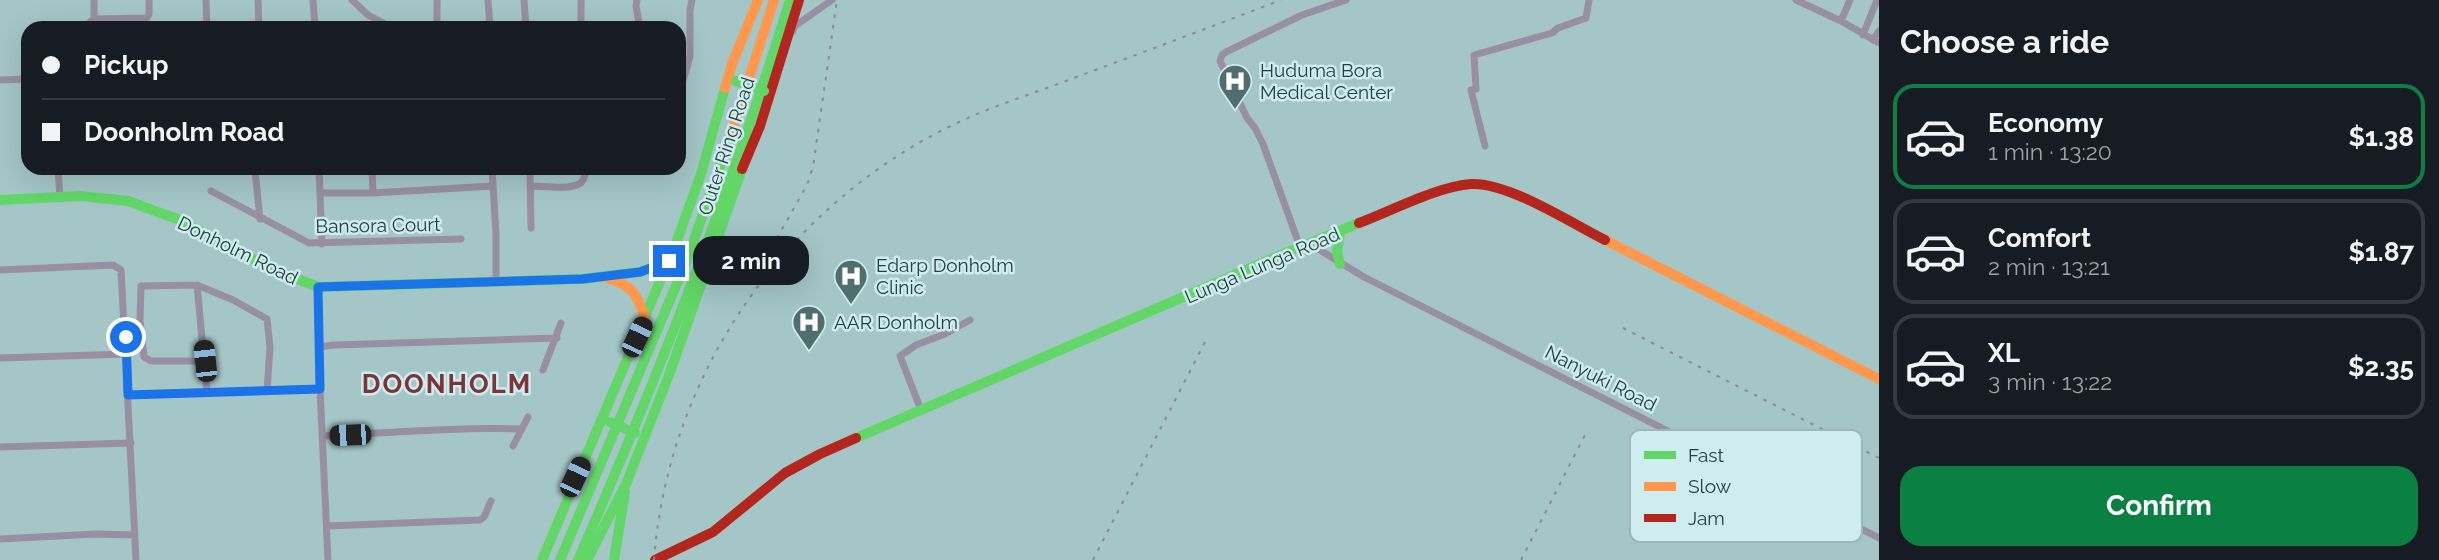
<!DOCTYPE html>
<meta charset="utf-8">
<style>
body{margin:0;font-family:Raleway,sans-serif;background:#20242c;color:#f1f3f6;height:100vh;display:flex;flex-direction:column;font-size:26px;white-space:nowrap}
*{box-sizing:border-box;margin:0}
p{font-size:23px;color:#9ea1a6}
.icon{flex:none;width:38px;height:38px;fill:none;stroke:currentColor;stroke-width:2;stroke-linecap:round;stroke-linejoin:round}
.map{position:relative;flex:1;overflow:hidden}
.sheet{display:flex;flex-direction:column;background:#171b24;width:560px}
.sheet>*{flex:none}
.banner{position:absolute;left:21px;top:21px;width:665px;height:154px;border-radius:21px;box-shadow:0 7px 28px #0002;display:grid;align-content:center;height:154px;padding:0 21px;background:#171b24}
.end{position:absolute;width:32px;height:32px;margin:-16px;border:9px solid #1a73e8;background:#fff;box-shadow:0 0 0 4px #fff}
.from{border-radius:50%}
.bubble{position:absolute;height:49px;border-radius:21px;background:#171b24;box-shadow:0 7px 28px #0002;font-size:23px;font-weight:700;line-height:49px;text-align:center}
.car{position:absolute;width:21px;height:42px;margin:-21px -10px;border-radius:9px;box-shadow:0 0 5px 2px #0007;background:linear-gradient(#222 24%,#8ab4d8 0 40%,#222 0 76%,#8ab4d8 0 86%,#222 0)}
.banner b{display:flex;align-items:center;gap:24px;height:66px;font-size:26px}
.banner b+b{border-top:2px solid #363941}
.banner i{width:18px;height:18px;background:#f1f3f6}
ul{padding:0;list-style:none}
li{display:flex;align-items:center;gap:21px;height:105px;margin:0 14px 10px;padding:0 7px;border:4px solid #363941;border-radius:21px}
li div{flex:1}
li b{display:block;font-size:26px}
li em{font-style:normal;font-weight:700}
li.current{border-color:#0b8043}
li>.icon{width:63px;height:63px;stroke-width:1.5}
h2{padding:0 21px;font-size:32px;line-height:84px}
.primary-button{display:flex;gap:14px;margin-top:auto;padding:14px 21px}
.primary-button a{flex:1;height:80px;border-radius:21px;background:#0b8043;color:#fff;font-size:28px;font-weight:700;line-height:80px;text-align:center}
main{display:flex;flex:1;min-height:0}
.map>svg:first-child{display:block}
</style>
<main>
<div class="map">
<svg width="1879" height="560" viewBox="0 0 1879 560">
<rect width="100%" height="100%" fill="#a4c6c7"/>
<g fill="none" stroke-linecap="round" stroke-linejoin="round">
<path stroke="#998fa2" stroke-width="7" d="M 94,0 L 94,19
M 206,0 L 207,28
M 258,0 L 259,28
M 313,0 L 315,28
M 352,0 L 368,15 L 393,28
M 437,0 L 437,28
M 488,0 L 490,28
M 524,0 L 526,28
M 581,0 L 581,28
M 637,0 L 636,6 L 640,28
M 1796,0 L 1841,21 L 1879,43
M 1841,21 L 1850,0
M 89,28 L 90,22 L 94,19 L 147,18 L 149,14 L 149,0
M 792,32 L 795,26 L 832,0
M 1863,35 L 1877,0
M 1873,40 L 1879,31
M 0,80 L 28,79
M 679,95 L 690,56 L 690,10 L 692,0
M 1485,146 L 1471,90 L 1476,89 L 1474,55 L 1552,33 L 1558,28 L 1586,18 L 1589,0
M 58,168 L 60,198
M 225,168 L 255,170 L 280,168
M 319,168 L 322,244
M 372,168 L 373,193
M 492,168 L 496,235 L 496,282
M 530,168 L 531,228
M 255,170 L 260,219
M 530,186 C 544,186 566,190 579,184 C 585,181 585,173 587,168
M 211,191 L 309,243 L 461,239
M 320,193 L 373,193 L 493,186
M 1310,244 L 1364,277 L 1879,538
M 1300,247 L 1263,144 L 1255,128 L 1247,118 L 1220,61 L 1222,55 L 1226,52 L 1302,15 L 1346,0
M 0,270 L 113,265 L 121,270 L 136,560
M 197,285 L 207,393
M 318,287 L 320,389 L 328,560
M 319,347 L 334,345 L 557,338
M 0,358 L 127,354
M 206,361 L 151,361 L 144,357 L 140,321 L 141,286 L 197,285 L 233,300 L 267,319 L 270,348 L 267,391
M 543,370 L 561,323
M 128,395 L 320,389
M 921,410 L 900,356 L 916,345 L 945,334 L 970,320
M 323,436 C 389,433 455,427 521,429
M 513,446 L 528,417
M 0,447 L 131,443
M 327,526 L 480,520 L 484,517 L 491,501
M 0,539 L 96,534 L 135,535"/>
<path stroke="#63d668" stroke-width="10" d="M 0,200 L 81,196 L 128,201 L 177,219 L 270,268 L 318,287 L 582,279 L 640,272 L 669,261
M 1340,232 L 1337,252 L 1340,264
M 856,438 L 1290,251 L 1359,223
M 542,560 L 675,246 L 701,174 L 725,88
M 560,560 L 686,262 L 731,135
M 578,560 C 658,377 731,191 790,0
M 587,560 L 626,484 L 669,375 L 742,169
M 614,560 L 625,492"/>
<path stroke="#ff974d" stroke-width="10" d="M 725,88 L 732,64 L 758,0
M 731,135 L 774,0
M 1605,240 L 1879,379
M 605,277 C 632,286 637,292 645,319"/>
<path stroke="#b3261e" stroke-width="10" d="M 742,169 L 760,126 L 799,0
M 1359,223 C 1391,211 1439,186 1471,184 C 1508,182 1571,223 1605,240
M 655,560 L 713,532 L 785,473 L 820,454 L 856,438"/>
<path stroke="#868b95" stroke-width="2" stroke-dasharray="3.5 7" stroke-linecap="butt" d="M 756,275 L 807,185 L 813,167 L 837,0
M 1623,328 L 1879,458
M 654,560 C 668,372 789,201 959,122 C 993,106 1029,95 1063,82 C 1136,55 1208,28 1281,0
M 1093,560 L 1207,338
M 1521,560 L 1586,433"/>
<path stroke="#63d668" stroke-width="10" d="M 736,81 L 764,91
M 610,422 L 635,433"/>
</g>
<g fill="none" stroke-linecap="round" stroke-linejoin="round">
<path stroke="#1a73e8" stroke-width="9" d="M 126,337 L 128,395 L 320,389 L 318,287 L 582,279 L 640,272 L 669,261"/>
</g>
<defs>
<symbol id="hospital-pin" viewBox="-11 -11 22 30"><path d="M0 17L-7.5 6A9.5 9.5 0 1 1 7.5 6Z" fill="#516e6f" stroke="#cfedef"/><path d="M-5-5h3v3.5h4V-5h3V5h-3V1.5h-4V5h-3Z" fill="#fff"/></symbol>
</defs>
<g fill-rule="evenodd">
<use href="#hospital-pin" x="1216" y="62" width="38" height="52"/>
<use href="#hospital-pin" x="832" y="257" width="38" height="52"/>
<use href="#hospital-pin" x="790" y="303" width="38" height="52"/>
</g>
<g text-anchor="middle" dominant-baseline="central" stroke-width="5" stroke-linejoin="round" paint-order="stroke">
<g font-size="19" fill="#253e40" stroke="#cfedef" text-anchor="start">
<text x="1260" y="70">Huduma Bora<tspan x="1260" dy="22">Medical Center</tspan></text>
<text x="876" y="265">Edarp Donholm<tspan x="876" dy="22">Clinic</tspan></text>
<text x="834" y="322">AAR Donholm</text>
</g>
<g font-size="19" fill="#253e40" stroke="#cfedef">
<text transform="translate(726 146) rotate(-72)">Outer Ring Road</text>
<text transform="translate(378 225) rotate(-1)">Bansora Court</text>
<text transform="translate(238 250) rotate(26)">Donholm Road</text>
<text transform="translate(1262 265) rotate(-23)">Lunga Lunga Road</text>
<text transform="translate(1601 378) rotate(27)">Nanyuki Road</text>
</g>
<g font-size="26" font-weight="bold" letter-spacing="2" fill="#7c3436" stroke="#cfedef">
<text x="447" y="384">DOONHOLM</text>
</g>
</g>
<rect x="1630" y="430" width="232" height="112" rx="10" fill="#cfedef" stroke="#9cb8ba" stroke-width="2"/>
<rect x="1644" y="451" width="32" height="8" fill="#63d668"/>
<rect x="1644" y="482" width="32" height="9" fill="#ff974d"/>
<rect x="1644" y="514" width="32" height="8" fill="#b3261e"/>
<g font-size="19" fill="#253e40">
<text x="1688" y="462">Fast</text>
<text x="1688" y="493">Slow</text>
<text x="1688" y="525">Jam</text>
</g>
</svg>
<i class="end from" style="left:126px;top:337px"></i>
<i class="end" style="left:669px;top:261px"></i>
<div class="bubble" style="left:693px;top:236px;width:116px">2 min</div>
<i class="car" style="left:637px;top:337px;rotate:25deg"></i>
<i class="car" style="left:205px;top:361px;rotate:354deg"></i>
<i class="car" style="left:350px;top:435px;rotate:268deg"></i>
<i class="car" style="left:575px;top:477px;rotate:25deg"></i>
<div class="banner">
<b><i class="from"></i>Pickup</b>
<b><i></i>Doonholm Road</b>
</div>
</div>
<section class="sheet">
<h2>Choose a ride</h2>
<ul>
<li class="current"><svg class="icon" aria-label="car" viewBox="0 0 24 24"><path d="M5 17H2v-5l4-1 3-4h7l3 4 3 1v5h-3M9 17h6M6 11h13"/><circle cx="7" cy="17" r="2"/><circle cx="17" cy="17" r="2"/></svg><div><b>Economy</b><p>1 min · 13:20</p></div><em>$1.38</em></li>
<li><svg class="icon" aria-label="car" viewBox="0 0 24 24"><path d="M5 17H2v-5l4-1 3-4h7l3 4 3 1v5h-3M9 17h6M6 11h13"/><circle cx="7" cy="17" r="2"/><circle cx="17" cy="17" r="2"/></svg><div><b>Comfort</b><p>2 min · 13:21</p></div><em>$1.87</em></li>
<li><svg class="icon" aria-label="car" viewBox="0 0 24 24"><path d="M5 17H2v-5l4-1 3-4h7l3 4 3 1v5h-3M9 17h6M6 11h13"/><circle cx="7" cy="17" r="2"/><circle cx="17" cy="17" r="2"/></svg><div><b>XL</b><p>3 min · 13:22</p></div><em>$2.35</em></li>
</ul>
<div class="primary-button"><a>Confirm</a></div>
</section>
</main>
